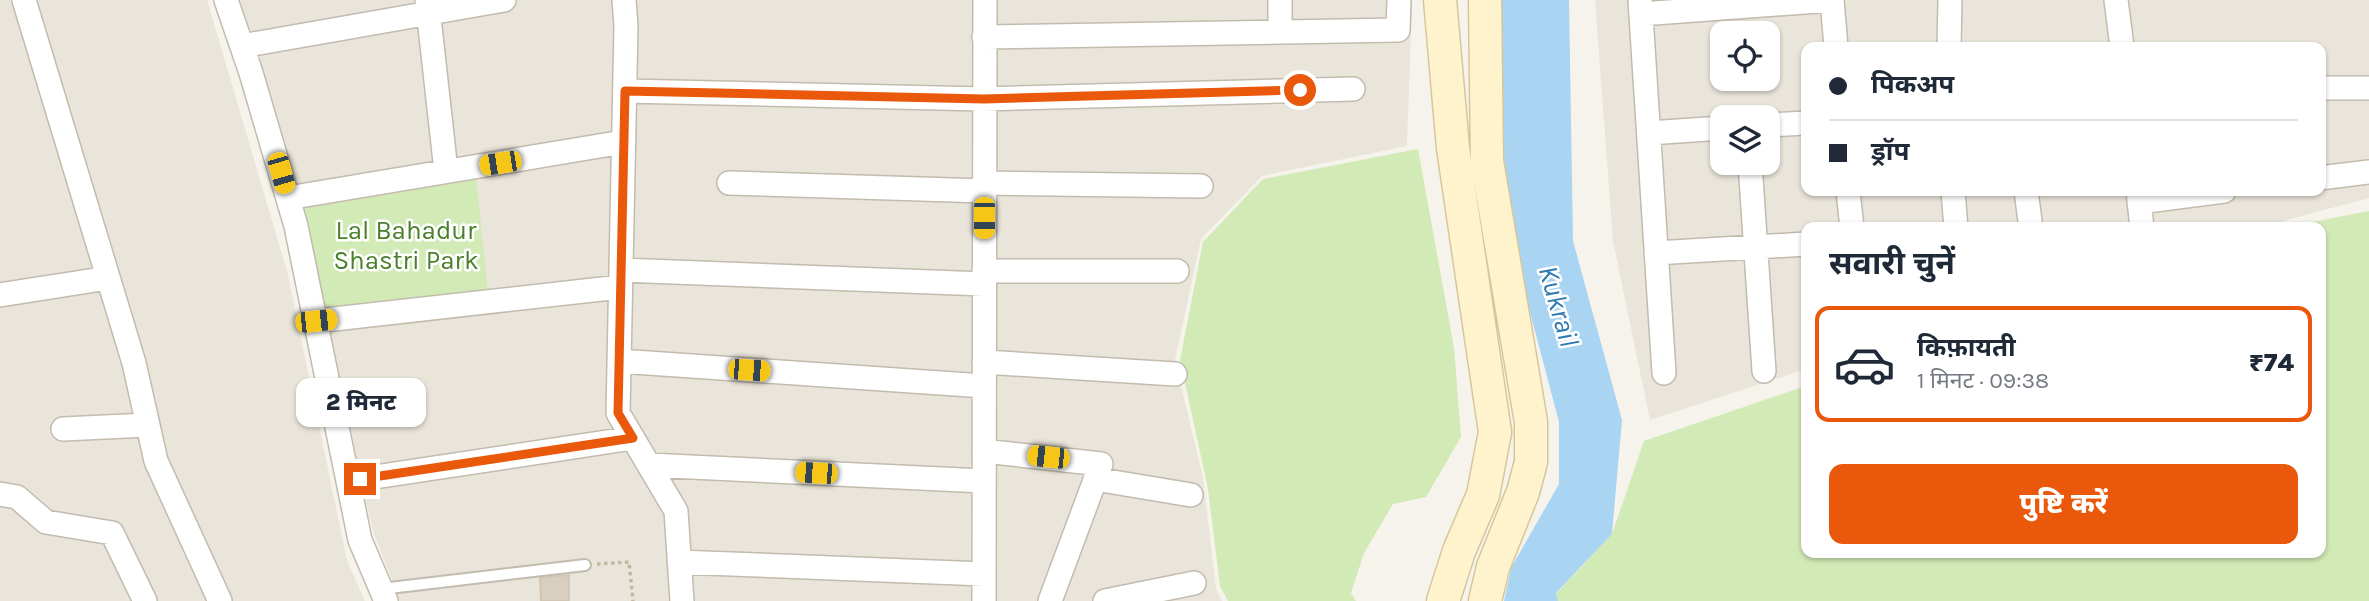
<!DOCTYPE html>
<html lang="hi">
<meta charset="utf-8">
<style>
body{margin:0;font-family:Karla,"Noto Sans Devanagari",sans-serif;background:#f2f2f3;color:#1f2937;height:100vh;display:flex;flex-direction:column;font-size:26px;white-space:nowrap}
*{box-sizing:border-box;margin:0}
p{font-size:23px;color:#747a83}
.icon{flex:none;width:38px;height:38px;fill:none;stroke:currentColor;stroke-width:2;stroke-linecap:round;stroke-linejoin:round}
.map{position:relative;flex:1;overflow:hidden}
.panel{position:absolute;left:1801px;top:222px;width:525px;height:336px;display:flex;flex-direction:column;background:#fff;border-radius:14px;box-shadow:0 2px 5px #0004}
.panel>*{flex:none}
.top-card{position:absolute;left:1801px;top:42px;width:525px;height:154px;border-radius:14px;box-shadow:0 2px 5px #0004;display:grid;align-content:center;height:154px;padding:0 28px;background:#fff}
.fabs{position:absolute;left:1710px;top:21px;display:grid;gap:14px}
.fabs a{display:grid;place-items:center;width:70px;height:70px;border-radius:14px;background:#fff;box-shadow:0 2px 5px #0004;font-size:35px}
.end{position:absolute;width:32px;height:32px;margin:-16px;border:9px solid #ea580c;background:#fff;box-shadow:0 0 0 4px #fff}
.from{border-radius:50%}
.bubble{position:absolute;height:49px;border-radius:14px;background:#fff;box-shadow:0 2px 5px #0004;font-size:23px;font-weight:800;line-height:49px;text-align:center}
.car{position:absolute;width:21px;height:42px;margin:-21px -10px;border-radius:9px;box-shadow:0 0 5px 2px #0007;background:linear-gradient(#f5c518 24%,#345 0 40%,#f5c518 0 76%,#345 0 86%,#f5c518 0)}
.top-card b{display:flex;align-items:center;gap:24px;height:66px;font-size:26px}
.top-card b+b{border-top:2px solid #e0e1e3}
.top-card i{width:18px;height:18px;background:#1f2937}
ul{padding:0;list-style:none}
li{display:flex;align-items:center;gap:21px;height:116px;margin:0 14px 10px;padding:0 14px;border:4px solid transparent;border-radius:14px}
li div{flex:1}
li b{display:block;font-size:26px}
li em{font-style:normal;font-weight:800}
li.selected{border-color:#ea580c}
li>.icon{width:63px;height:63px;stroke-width:1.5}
h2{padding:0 28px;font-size:32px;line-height:84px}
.primary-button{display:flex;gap:14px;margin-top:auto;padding:14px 28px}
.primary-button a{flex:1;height:80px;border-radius:14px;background:#ea580c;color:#fff;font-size:28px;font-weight:800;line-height:80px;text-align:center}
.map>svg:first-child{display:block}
</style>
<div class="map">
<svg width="2369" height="601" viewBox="0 0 2369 601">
<rect width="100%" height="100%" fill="#f6f3ec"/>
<path fill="#eae5da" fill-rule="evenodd" d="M 0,0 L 207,0 L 288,275 L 347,561 L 365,601 L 0,601 Z
M 240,0 L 1412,0 L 1407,146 L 1262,176 L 1201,239 L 1175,360 L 1203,478 L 1216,589 L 1222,601 L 386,601 L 395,587 L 374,534 L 360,479 L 348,481 L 326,320 L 289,157 Z
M 1595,0 L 2369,0 L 2369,198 L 2261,227 L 1806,228 L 1806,369 L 1650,420 L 1613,241 ZM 1722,33 L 1768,33 L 1768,79 L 1722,79 ZM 1806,47 L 2320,47 L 2320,191 L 1806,191 ZM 1722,117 L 1768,117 L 1768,163 L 1722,163 Z"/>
<path fill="#d2eab5" d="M 1418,149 L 1454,348 L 1461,437 L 1426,497 L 1393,504 L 1364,553 L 1351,593 L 1356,601 L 1228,601 L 1220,586 L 1208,489 L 1180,360 L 1203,242 L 1263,179 Z
M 475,167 L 489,302 L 316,321 L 288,198 Z
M 2369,211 L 2369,601 L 1558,601 L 1556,594 L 1612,534 L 1644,441 L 1806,386 L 1806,553 L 2320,553 L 2320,228 L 2287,227 Z"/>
<path fill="#a9d4f2" d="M 1495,0 L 1569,0 L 1573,241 L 1622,420 L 1612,534 L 1556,593 L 1558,601 L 1504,601 L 1511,568 L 1559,484 L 1559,422 L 1522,282 L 1504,185 Z"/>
<path fill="#d8cfc1" stroke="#d3c7b4" stroke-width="2" d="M 569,575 L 569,601 L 541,601 L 540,578 Z"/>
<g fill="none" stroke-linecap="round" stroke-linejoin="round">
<defs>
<path id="lane" d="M 381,589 L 585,565"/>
<path id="street" d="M 24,0 L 134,363 L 156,461 L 220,601
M 226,0 L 251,73 L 296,226 L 360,540 L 386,601
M 427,0 L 446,171
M 624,0 L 626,26 L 618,413 L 676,511 L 682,601
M 1640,0 L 1664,373
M 1832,0 L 1836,47
M 2116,0 L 2122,47
M 1641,14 L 1832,0
M 1280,32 L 1280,0
M 984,37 L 1398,30 L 1399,0
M 242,46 L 504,0
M 1949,47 L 1950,0
M 2320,88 L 2369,88
M 625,91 L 983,99 L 1353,89
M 1768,125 L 1806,123
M 1649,133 L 1722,128
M 1750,163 L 1764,371
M 2320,178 L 2369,172
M 729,183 L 984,191
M 983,183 L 1201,186
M 1848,191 L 1852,228
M 1953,191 L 1956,228
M 2026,191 L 2031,228
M 2138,191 L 2142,228
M 288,198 L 623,142
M 2139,202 L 2224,191
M 1656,253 L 1806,244
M 621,270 L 984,284
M 984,271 L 1177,271
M 0,295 L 108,278
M 316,321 L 620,287
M 619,361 L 984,386
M 984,362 L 1175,374
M 63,429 L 147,425
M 984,451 L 1101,464 L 1050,601
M 649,465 L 984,481
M 1095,479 L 1191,495
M 348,481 L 633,438
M 0,494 L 17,497 L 46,522 L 112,533 L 145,601
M 679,562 L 984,574
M 984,601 L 985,0
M 1105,601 L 1194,583"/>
<path id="secondary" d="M 1440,0 L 1453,148 L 1495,432 L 1483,495 L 1459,551 L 1443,601
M 1485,0 L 1487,161 L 1531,422 L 1531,462 L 1523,492 L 1493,567 L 1485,601"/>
</defs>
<use href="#lane" stroke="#c2bbae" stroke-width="14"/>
<use href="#street" stroke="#c2bbae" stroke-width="26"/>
<use href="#secondary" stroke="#d6c79b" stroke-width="35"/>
<path stroke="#c4b79f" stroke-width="3.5" stroke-dasharray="3.5 3.5" stroke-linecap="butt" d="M 597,564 L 629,562 L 633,601"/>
<use href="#lane" stroke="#fff" stroke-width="10"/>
<use href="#street" stroke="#fff" stroke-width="23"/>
<use href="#secondary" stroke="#fff3cd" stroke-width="32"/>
</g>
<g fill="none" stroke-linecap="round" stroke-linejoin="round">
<path stroke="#ea580c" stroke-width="9" d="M 360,479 L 633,438 L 618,413 L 625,91 L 984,99 L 1300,90"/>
</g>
<g text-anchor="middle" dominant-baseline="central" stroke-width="5" stroke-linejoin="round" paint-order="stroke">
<g font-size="26" fill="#4a7f2a" stroke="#fff">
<text x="406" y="230">Lal Bahadur<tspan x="406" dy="30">Shastri Park</tspan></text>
</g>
<g font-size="28" font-style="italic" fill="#2e7ab2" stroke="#fff">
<text transform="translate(1559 306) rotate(74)">Kukrail</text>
</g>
</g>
</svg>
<div class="fabs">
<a><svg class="icon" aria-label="locate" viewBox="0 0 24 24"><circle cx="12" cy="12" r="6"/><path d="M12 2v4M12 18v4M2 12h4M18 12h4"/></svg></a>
<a><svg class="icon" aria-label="layers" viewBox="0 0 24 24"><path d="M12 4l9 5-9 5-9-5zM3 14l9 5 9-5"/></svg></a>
</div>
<i class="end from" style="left:1300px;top:90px"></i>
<i class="end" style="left:360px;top:479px"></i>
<div class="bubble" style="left:296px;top:378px;width:130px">2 मिनट</div>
<i class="car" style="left:500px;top:163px;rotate:261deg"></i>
<i class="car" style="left:281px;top:173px;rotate:164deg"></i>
<i class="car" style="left:984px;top:218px;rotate:180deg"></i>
<i class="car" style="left:316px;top:321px;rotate:84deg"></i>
<i class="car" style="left:749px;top:370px;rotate:94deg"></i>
<i class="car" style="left:1048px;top:457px;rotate:276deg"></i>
<i class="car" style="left:816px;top:473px;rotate:273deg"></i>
<div class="top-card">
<b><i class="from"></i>पिकअप</b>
<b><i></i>ड्रॉप</b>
</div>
<section class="panel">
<h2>सवारी चुनें</h2>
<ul>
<li class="selected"><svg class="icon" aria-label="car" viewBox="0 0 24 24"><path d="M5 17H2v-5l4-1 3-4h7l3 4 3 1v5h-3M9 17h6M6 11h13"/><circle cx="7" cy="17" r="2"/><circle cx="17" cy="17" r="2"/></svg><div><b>किफ़ायती</b><p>1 मिनट · 09:38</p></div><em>₹74</em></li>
</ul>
<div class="primary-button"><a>पुष्टि करें</a></div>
</section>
</div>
